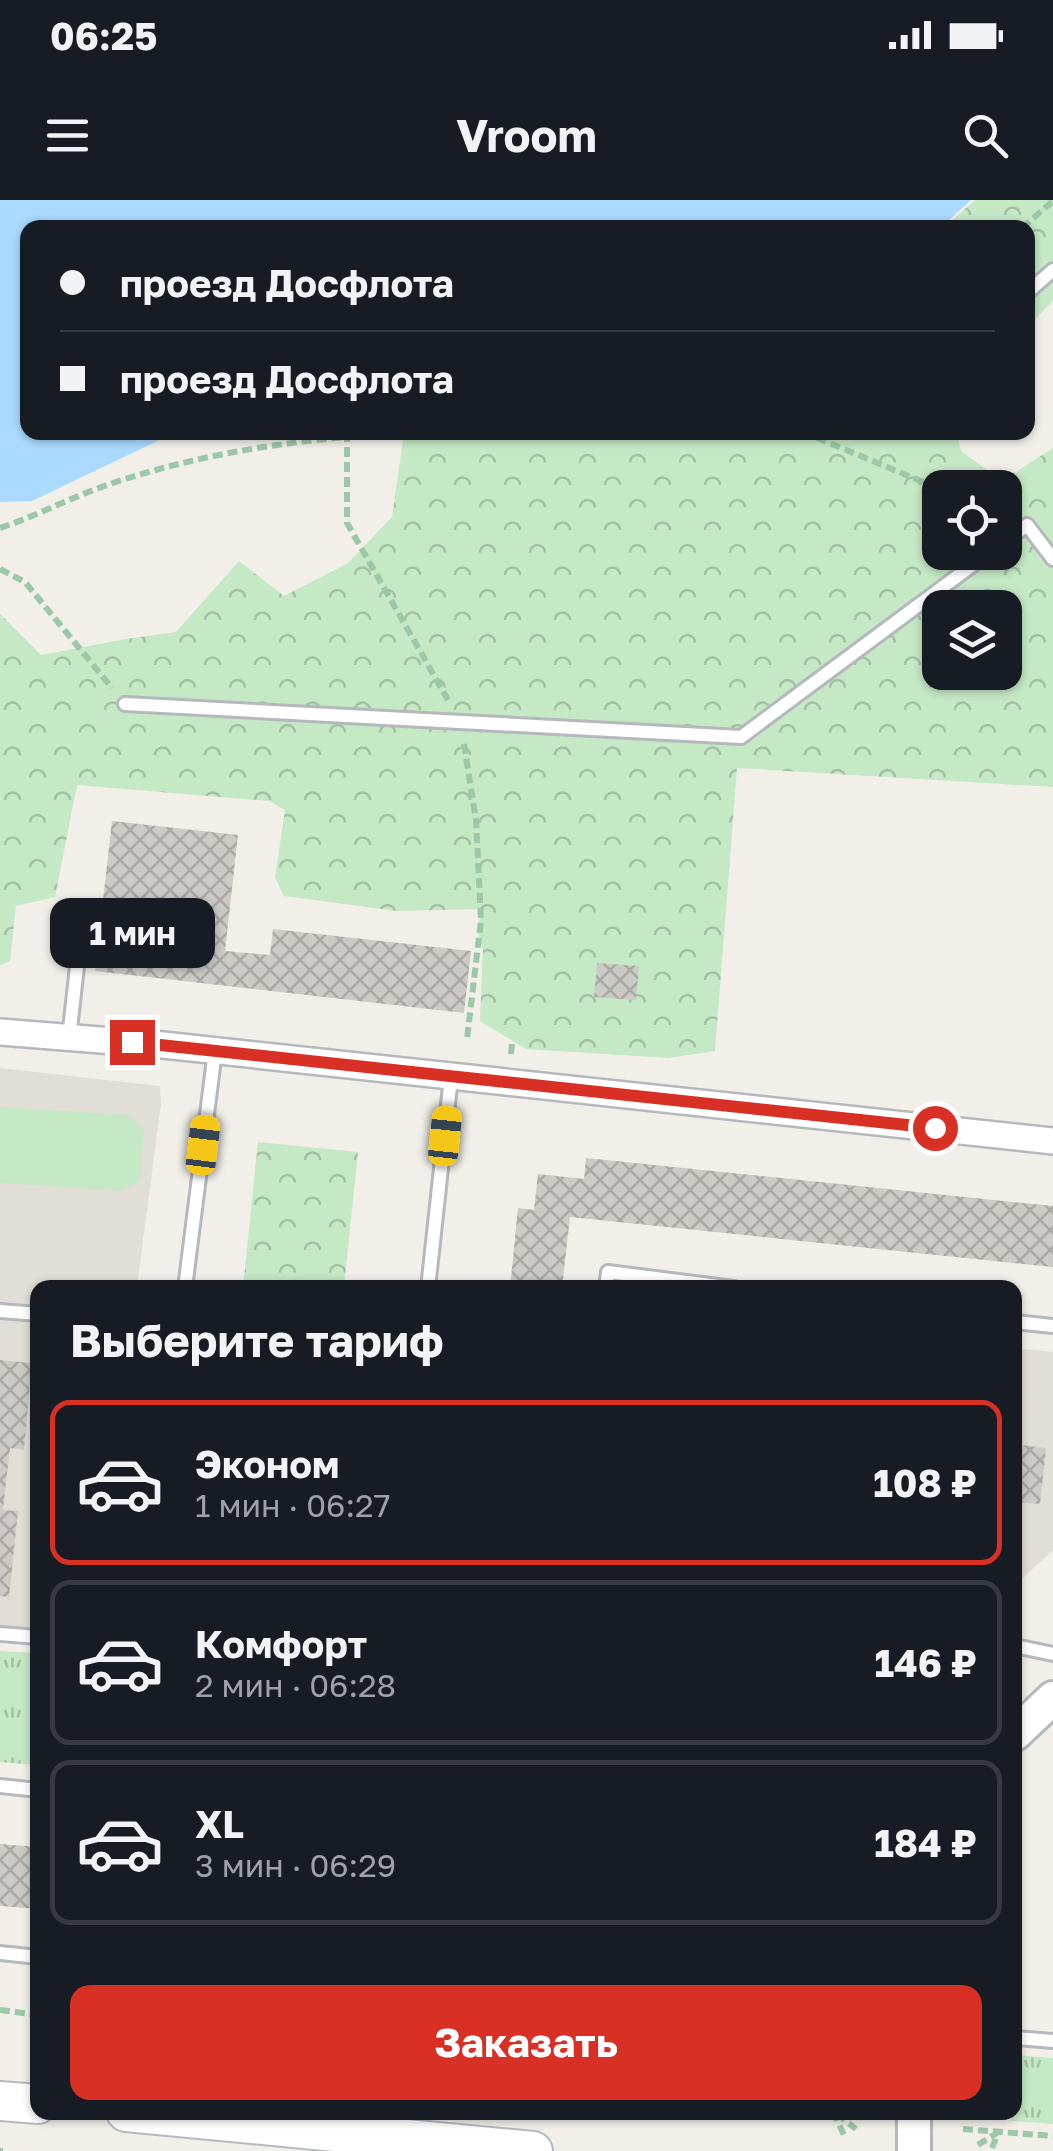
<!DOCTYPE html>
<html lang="ru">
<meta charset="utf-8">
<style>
body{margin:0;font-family:"Golos Text",sans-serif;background:#20242c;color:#f1f3f6;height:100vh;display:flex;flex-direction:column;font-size:38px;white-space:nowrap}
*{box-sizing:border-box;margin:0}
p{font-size:32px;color:#9ea1a6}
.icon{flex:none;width:55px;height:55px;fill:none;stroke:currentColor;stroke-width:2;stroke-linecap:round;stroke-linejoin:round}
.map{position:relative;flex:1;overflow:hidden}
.panel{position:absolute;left:30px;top:1080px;width:992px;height:840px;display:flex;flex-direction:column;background:#171b24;border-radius:20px;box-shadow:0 2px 8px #0004}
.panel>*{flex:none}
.guide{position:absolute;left:20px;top:20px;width:1015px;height:220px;border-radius:20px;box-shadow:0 2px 8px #0004;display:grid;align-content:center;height:220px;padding:0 40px;background:#171b24}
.fabs{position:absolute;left:922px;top:270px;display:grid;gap:20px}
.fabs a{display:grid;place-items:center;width:100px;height:100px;border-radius:20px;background:#171b24;box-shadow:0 2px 8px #0004;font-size:50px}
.end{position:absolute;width:45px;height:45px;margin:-22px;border:12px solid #d93025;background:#fff;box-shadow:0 0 0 5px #fff}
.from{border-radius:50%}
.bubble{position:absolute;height:70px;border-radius:20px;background:#171b24;box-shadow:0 2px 8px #0004;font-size:32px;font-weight:700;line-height:70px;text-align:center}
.car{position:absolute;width:30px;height:60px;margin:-30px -15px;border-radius:12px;box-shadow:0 0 8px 2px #0007;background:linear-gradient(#f5c518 24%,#345 0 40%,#f5c518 0 76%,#345 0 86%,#f5c518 0)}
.guide b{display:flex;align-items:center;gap:35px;height:95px;font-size:38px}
.guide b+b{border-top:2px solid #363941}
.guide i{width:25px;height:25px;background:#f1f3f6}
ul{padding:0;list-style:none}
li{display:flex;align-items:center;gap:30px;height:165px;margin:0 20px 15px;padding:0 20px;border:5px solid #363941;border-radius:20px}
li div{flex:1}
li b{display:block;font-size:38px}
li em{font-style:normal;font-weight:700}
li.active{border-color:#d93025}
li>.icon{width:90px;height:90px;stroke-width:1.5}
h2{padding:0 40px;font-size:45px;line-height:120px}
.primary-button{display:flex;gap:20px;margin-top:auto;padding:20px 40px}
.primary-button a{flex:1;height:115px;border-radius:20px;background:#d93025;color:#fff;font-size:40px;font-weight:700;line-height:115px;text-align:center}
.status{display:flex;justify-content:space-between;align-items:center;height:70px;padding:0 50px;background:#171b24;direction:ltr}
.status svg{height:28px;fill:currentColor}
header{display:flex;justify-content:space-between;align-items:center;height:130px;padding:0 40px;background:#171b24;font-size:45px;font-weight:700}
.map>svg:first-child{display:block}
</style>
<div class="status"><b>06:25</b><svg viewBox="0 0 49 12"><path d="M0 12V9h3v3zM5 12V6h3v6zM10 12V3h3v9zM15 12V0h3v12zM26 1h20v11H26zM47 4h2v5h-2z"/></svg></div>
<header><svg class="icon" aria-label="menu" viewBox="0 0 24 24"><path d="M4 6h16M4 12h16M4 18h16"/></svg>Vroom<svg class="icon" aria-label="search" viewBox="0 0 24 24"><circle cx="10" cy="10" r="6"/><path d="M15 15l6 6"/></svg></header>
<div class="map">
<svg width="1053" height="1951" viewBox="0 0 1053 1951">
<defs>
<pattern id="grass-tufts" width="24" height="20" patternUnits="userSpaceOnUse" patternTransform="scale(2.5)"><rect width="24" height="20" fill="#c5e8c5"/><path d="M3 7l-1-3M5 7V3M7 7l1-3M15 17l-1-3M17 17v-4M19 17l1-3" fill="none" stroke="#a3c0a4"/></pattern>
<pattern id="forest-crowns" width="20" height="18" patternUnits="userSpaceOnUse" patternTransform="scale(2.5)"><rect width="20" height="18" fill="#c5e8c5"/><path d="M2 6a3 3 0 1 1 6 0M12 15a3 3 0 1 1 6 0" fill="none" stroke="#a3c0a4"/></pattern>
<pattern id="building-cross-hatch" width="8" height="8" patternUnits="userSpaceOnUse" patternTransform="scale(2.5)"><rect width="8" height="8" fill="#cccac5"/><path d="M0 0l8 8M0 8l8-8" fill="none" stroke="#a9a8a4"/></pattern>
</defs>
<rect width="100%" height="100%" fill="#f1efe8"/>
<path fill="#e1ded6" d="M 0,868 L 160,886 L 161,903 L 137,1087 L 38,1088 L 37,1445 L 0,1442 Z
M 1015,1148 L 1053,1152 L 1053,1350 L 1015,1385 Z"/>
<path fill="url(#grass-tufts)" d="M 0,1451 L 37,1453 L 37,1565 L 0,1562 Z
M 1015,1855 L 1053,1858 L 1053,1924 L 1011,1921 L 1011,1913 L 1015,1912 Z"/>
<path fill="url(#forest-crowns)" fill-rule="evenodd" d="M 975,0 L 1053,0 L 1053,101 L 1028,126 L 1028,28 L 944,28 Z
M 404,233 L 956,233 L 961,251 L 1002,281 L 1053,248 L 1053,587 L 737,568 L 715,851 L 668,858 L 526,849 L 480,821 L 483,750 L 477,729 L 482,709 L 397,711 L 284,696 L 275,678 L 285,610 L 269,601 L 77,585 L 55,697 L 16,706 L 10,761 L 0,765 L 0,414 L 41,455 L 126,439 L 176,432 L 239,361 L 284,396 L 348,363 L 392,317 ZM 940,288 L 1005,288 L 1005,352 L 940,352 ZM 940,408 L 1005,408 L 1005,472 L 940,472 Z
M 258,942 L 358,952 L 344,1087 L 243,1087 Z"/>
<path fill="#c5e8c5" d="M 0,907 L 126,915 L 144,929 L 140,980 L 121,991 L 0,983 Z"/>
<path fill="#aadaff" d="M 0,0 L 971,0 L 940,28 L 28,28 L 28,232 L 174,233 L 32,301 L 0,302 Z"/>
<path fill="url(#building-cross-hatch)" d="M 112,621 L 238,635 L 225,751 L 270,755 L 273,729 L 471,751 L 464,813 L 95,771 Z
M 597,763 L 639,766 L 636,800 L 594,797 Z
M 586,958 L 1053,1006 L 1053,1067 L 570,1017 L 562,1088 L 510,1088 L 518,1008 L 534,1010 L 538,974 L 584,979 Z
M 0,1160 L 32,1163 L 24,1250 L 10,1248 L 3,1310 L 18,1311 L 9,1397 L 0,1396 Z
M 1015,1244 L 1046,1248 L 1040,1304 L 1015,1302 Z
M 0,1644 L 38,1647 L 38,1709 L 0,1706 Z"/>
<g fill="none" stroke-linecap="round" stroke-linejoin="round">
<defs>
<path id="service" d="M 1028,92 L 1053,70
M 1005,342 L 1027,325 L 1053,359
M 125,504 L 741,537 L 990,352
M 69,838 L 80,740 L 90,728 L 100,725
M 185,1088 L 215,851
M 428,1088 L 451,877
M 606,1088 L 608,1072 L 734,1088
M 0,1111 L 38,1114
M 1015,1122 L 1053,1126
M 0,1434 L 38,1437
M 1015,1446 L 1053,1454
M 0,1586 L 38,1590
M 0,1753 L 38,1757
M 1015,1838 L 1053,1841"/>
<path id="minor" d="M 0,832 L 163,845 L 1053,941"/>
<path id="tertiary" d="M 1015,1534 L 1053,1498
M 914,1912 L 914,1951"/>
<path id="secondary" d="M 0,1901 L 38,1904
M 126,1912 L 533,1951"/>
</defs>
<use href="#service" stroke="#b5b8bc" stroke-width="18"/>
<use href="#minor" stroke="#b5b8bc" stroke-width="30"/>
<use href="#tertiary" stroke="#b5b8bc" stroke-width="38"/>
<use href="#secondary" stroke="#b6babf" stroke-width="42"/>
<path stroke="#9cc7a9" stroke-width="6" stroke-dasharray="10 5" stroke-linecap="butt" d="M 1022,28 L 1053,1
M 347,232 L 347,323 L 448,500
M 803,232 L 940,289
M 0,328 C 36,316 70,298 107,285 C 209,250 314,237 422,232
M 0,369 L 25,382 L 112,488
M 464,544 L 476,620 L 481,720 L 467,839
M 511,854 L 512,844
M 0,1810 L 38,1815
M 833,1912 L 845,1937
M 852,1912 L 865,1915
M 837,1914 L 856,1929
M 963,1929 L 1053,1936
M 978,1945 L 997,1933
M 992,1948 L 998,1933
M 0,1951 L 3,1951"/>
<use href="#service" stroke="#fff" stroke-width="12"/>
<use href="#minor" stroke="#fff" stroke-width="25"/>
<use href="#tertiary" stroke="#fff" stroke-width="32"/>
<use href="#secondary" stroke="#fff" stroke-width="38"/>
</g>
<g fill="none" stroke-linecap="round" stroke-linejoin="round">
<path stroke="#d93025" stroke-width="12" d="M 132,842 L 935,928"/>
</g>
</svg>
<div class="fabs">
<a><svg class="icon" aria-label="locate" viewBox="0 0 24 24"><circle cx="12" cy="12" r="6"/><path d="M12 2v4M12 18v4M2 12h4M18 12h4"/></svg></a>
<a><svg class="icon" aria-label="layers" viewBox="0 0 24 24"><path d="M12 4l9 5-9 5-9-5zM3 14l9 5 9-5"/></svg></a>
</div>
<i class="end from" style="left:935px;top:928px"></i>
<i class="end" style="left:132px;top:842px"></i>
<div class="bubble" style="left:50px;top:698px;width:165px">1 мин</div>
<i class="car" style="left:445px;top:936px;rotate:6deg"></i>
<i class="car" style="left:203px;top:945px;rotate:7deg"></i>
<div class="guide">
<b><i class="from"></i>проезд Досфлота</b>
<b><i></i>проезд Досфлота</b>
</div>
<section class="panel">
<h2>Выберите тариф</h2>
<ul>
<li class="active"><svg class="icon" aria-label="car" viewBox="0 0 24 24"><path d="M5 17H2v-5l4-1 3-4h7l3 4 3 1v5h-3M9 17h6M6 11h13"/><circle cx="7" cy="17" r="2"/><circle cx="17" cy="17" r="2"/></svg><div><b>Эконом</b><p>1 мин · 06:27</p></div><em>108 ₽</em></li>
<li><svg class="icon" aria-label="car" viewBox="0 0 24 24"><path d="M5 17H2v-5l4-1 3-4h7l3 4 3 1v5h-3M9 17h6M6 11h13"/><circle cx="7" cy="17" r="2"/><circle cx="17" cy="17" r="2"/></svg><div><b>Комфорт</b><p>2 мин · 06:28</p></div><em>146 ₽</em></li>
<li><svg class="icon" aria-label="car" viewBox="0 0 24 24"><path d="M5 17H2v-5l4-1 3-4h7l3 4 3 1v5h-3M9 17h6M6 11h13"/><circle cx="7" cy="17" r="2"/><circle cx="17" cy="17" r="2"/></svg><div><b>XL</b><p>3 мин · 06:29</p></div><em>184 ₽</em></li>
</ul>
<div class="primary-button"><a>Заказать</a></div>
</section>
</div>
